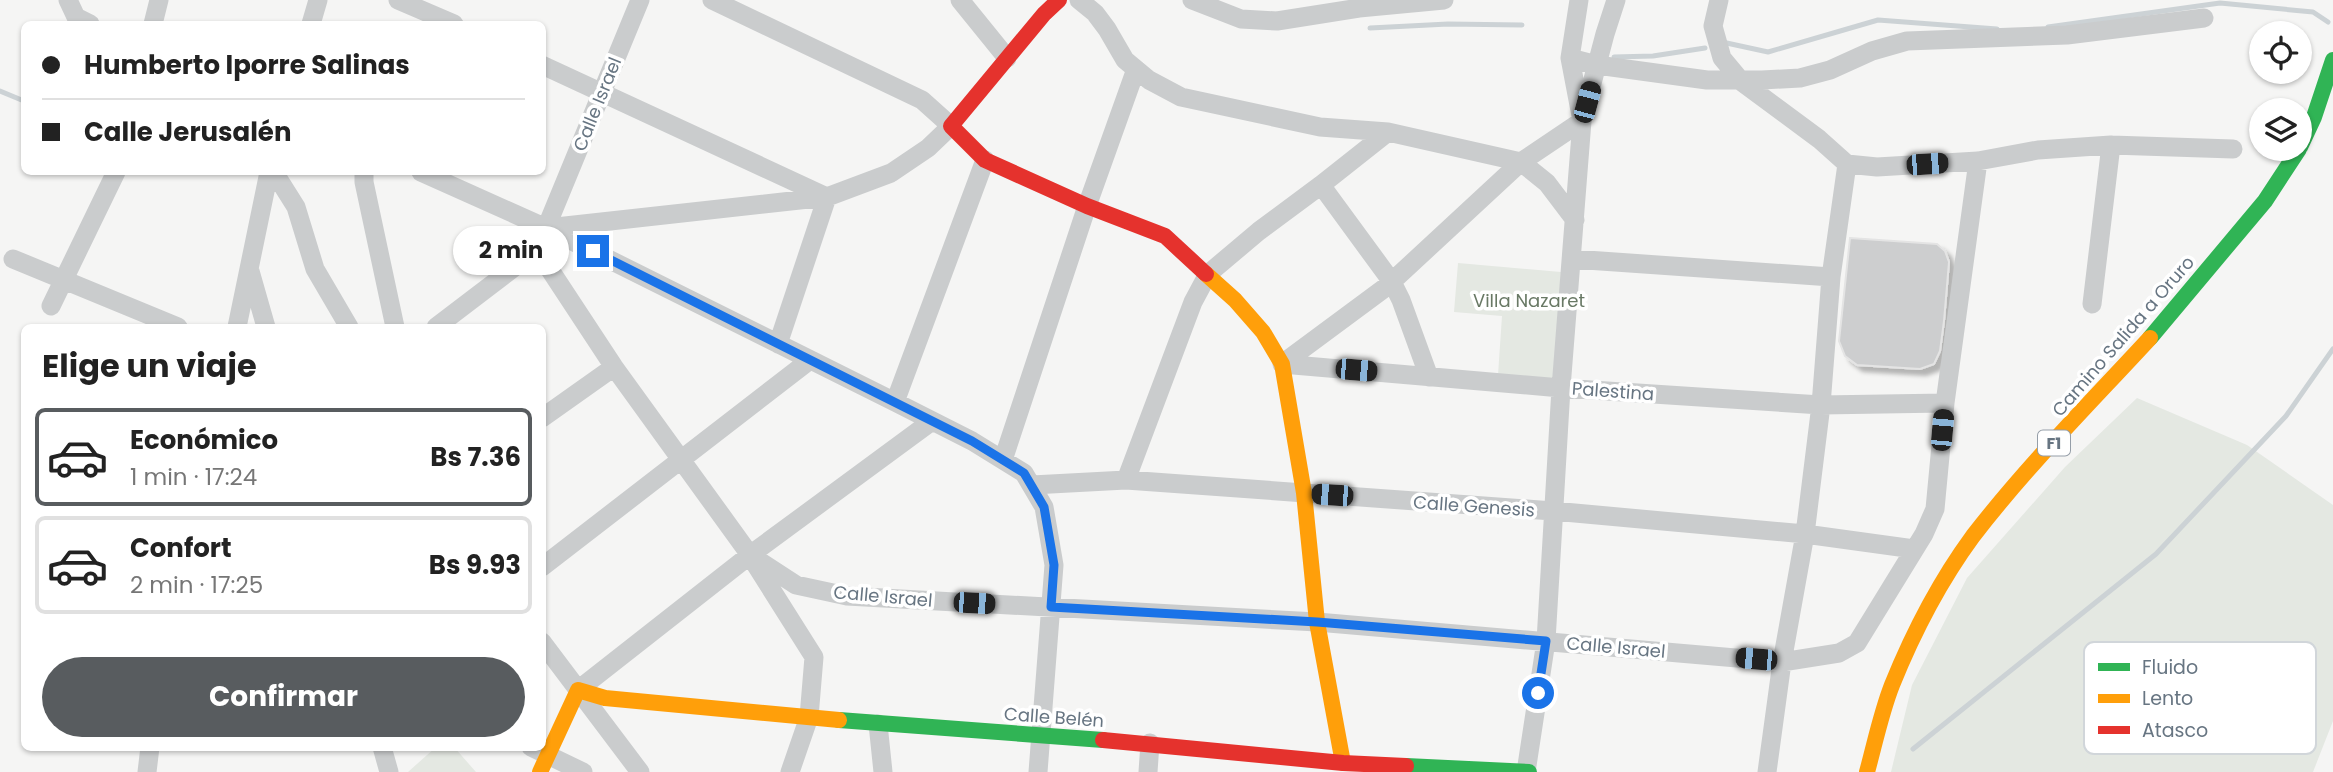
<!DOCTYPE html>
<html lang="es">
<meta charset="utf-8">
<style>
body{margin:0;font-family:Poppins,sans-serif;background:#f6f6f6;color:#222;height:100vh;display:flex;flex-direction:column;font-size:26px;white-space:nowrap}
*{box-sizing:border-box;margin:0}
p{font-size:23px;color:#767676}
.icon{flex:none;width:38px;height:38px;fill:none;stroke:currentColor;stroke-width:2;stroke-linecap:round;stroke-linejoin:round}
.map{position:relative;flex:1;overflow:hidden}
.side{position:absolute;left:21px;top:324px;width:525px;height:427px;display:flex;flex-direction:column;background:#fff;border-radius:10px;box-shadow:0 2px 5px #0004}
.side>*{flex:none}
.hud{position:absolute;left:21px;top:21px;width:525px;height:154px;border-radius:10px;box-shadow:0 2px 5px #0004;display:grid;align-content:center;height:154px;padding:0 21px;background:#fff}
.buttons{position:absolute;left:2249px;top:21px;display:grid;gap:14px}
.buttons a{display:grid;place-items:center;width:63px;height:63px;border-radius:50%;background:#fff;box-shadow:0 2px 5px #0004;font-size:35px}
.end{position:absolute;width:32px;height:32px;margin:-16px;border:9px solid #1a73e8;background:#fff;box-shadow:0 0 0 4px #fff}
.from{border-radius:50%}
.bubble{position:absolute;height:49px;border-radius:24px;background:#fff;box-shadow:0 2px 5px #0004;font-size:23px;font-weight:700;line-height:49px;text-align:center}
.car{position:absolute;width:21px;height:42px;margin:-21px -10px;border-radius:9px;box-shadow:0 0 5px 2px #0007;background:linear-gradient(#222 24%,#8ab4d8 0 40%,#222 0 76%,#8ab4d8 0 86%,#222 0)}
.hud b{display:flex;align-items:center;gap:24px;height:66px;font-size:26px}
.hud b+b{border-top:2px solid #e0e0e0}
.hud i{width:18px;height:18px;background:#222}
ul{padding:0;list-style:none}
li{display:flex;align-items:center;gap:21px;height:98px;margin:0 14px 10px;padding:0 7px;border:4px solid #e0e0e0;border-radius:10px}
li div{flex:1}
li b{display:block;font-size:26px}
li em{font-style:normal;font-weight:700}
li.selected{border-color:#585c5f}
li>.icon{width:63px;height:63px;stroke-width:1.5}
h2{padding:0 21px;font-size:32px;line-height:84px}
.primary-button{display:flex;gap:14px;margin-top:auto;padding:14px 21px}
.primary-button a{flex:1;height:80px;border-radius:42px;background:#585c5f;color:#fff;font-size:28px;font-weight:700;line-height:80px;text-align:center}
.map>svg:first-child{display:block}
</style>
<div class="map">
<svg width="2333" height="772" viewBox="0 0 2333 772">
<defs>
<filter id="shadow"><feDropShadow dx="6" dy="6" stdDeviation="2" flood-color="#0004"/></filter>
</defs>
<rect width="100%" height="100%" fill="#f5f5f4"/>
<path fill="#e4e8e2" d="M 1458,263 L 1561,272 L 1553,379 L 1498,375 L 1502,316 L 1454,312 Z
M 2137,398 L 2247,445 L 2333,505 L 2333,721 L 2313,772 L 1891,772 L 1912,685 L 1967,578 L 2065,467 Z
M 436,747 L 454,747 L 476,772 L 408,772 Z"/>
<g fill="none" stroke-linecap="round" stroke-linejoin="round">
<path stroke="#ccd2d5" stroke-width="5" d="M 2048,27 L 2220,3 L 2313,12 L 2328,22
M 1370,28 L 1448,24 L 1522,25
M 1722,42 L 1768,52 L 1878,20 L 1997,29
M 1614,57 L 1653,56 L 1705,48
M 0,91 L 24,101
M 1913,749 L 2156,554 L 2286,416 L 2333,349"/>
</g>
<path fill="#cdcecf" stroke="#e4e4e4" stroke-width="2" filter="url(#shadow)" d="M 1850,238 L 1937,244 L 1945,251 L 1949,262 L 1944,321 L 1940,351 L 1934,364 L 1920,369 L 1857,365 L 1845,356 L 1839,341 Z"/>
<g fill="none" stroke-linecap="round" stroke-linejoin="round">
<path stroke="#cacccd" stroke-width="19" d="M 68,0 L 76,17 L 90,24
M 398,0 L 454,24
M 640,0 L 537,250 L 614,367 L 750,555 L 796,585 L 847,596 L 1317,622 L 1782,662 L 1839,653 L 1857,643 L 1924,534 L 1935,509 L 1945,403 L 1978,161
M 960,0 L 1007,58
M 1079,0 L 1095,13 L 1107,29 L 1125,60 L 1149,80 L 1181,97 L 1320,127 L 1388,132 L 1521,162 L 1547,183 L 1575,220
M 1192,0 L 1241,19 L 1277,21 L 1359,8 L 1444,0
M 1719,0 L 1713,26 L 1722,58 L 1742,82 L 1819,139 L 1847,164 L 1877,167 L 1978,161 L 2038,150 L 2111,145 L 2233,149
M 153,24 L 159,0
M 311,24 L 318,0
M 1570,58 L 1597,65 L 1707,80 L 1762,80 L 1800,78 L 1830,70 L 1872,51 L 1907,41 L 2067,35 L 2204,18
M 542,65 L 827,197 L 778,344
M 274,172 L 296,207 L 315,269 L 349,327
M 364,172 L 364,182 L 395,327
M 421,172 L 546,228 L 895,402 L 972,441 L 1024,473 L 1044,507 L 1054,565 L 1038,772
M 1321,185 L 1392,282 L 1401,300 L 1429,377
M 547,228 L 827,197 L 891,173 L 928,148 L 951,126 L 922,100 L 712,0
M 13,259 L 178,327
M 1572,259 L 1831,277
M 250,271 L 266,327
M 2092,304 L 2111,145
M 51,306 L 116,172
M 237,327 L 269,172
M 436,327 L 537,250
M 1282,364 L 1561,388 L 1821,405 L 1945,403
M 1282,364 L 1386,287 L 1521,162 L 1582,121 L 1605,34 L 1616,0
M 895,402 L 985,160
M 542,418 L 614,367
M 1003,460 L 1087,206 L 1136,69
M 1126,480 L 1193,302 L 1208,274 L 1259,231 L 1321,185 L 1388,132
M 1032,485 L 1126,480 L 1553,511 L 1805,534 L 1914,549
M 754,562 L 814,657 L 809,717 L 790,772
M 542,567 L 810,360
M 542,642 L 640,772
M 578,690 L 750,555 L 932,421
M 878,724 L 883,772
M 382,747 L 389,772
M 531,747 L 583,772
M 147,772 L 150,747
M 1148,772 L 1150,743
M 1526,772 L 1546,641 L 1561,388 L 1582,121 L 1570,58 L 1579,0
M 1767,772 L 1782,662 L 1805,534 L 1821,405 L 1831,277 L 1847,164"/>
<path stroke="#30b455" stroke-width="16" d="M 2300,147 L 2314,117 L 2333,60
M 2150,338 L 2265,201 L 2299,149
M 839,720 L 1103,740
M 1406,766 L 1529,772"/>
<path stroke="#ff9f0a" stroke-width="16" d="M 1206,274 L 1235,300 L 1263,332 L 1282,364 L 1304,493 L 1317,622 L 1343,763
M 540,772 L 578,690 L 605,698 L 839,720
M 1867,772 C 1875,743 1881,713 1892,685 C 1913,633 1940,581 1973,536 C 2027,466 2090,403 2150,338"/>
<path stroke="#e5322d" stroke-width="16" d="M 1059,0 L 1044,14 L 951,126 L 985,160 L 1087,206 L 1165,236 L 1206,274
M 1103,740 L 1343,763 L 1406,766"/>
</g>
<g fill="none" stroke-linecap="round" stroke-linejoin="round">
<path stroke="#1a73e8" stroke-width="9" d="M 593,251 L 972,441 L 1024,473 L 1044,507 L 1054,565 L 1051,607 L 1317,622 L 1546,641 L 1538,693"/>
</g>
<g text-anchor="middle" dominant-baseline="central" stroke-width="7" stroke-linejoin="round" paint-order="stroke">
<rect fill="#fff" stroke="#959ea8" stroke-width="2" x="2038" y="430.5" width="32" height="25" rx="5"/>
<g font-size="16" font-weight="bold" fill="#677582">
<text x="2054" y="443">F1</text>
</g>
<g font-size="18" fill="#677582" stroke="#fff">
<text transform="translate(597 104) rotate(-68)">Calle Israel</text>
<text transform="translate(2123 336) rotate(-49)">Camino Salida a Oruro</text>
<text transform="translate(1613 391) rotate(4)">Palestina</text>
<text transform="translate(1474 506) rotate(4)">Calle Genesis</text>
<text transform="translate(883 596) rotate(5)">Calle Israel</text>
<text transform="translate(1616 647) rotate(5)">Calle Israel</text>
<text transform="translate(1054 717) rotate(4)">Calle Belén</text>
</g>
<g font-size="18" fill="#697965" stroke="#fff">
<text x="1529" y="300">Villa Nazaret</text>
</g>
</g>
<rect x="2084" y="642" width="232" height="112" rx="10" fill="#fff" stroke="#d1d6da" stroke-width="2"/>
<rect x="2098" y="663" width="32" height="8" fill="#30b455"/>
<rect x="2098" y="694" width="32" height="9" fill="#ff9f0a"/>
<rect x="2098" y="726" width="32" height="8" fill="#e5322d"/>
<g font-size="19" fill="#677582">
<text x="2142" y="674">Fluido</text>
<text x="2142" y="705">Lento</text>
<text x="2142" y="737">Atasco</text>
</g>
</svg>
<div class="buttons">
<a><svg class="icon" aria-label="locate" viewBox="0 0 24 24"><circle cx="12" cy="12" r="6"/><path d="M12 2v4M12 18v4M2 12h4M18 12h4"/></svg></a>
<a><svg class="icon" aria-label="layers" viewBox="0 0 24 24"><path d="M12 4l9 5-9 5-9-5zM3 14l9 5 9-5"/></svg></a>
</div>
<i class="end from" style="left:1538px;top:693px"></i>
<i class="end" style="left:593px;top:251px"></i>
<div class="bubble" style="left:453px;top:226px;width:116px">2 min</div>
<i class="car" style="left:1587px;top:102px;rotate:15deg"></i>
<i class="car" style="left:1927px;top:164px;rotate:86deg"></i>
<i class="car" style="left:1356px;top:370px;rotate:95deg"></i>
<i class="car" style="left:1942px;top:430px;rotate:5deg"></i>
<i class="car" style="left:1332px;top:495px;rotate:274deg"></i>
<i class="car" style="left:974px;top:603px;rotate:93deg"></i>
<i class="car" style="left:1756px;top:659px;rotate:275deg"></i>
<div class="hud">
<b><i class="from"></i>Humberto Iporre Salinas</b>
<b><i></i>Calle Jerusalén</b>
</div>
<section class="side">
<h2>Elige un viaje</h2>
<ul>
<li class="selected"><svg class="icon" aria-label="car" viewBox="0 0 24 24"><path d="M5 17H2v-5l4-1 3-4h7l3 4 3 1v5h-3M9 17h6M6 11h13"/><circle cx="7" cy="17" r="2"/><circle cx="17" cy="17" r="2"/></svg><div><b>Económico</b><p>1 min · 17:24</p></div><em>Bs 7.36</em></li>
<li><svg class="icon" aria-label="car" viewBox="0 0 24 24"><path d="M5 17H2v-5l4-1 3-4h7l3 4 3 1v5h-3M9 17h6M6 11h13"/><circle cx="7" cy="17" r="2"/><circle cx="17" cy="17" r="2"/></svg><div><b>Confort</b><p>2 min · 17:25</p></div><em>Bs 9.93</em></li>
</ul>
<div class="primary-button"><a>Confirmar</a></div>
</section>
</div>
